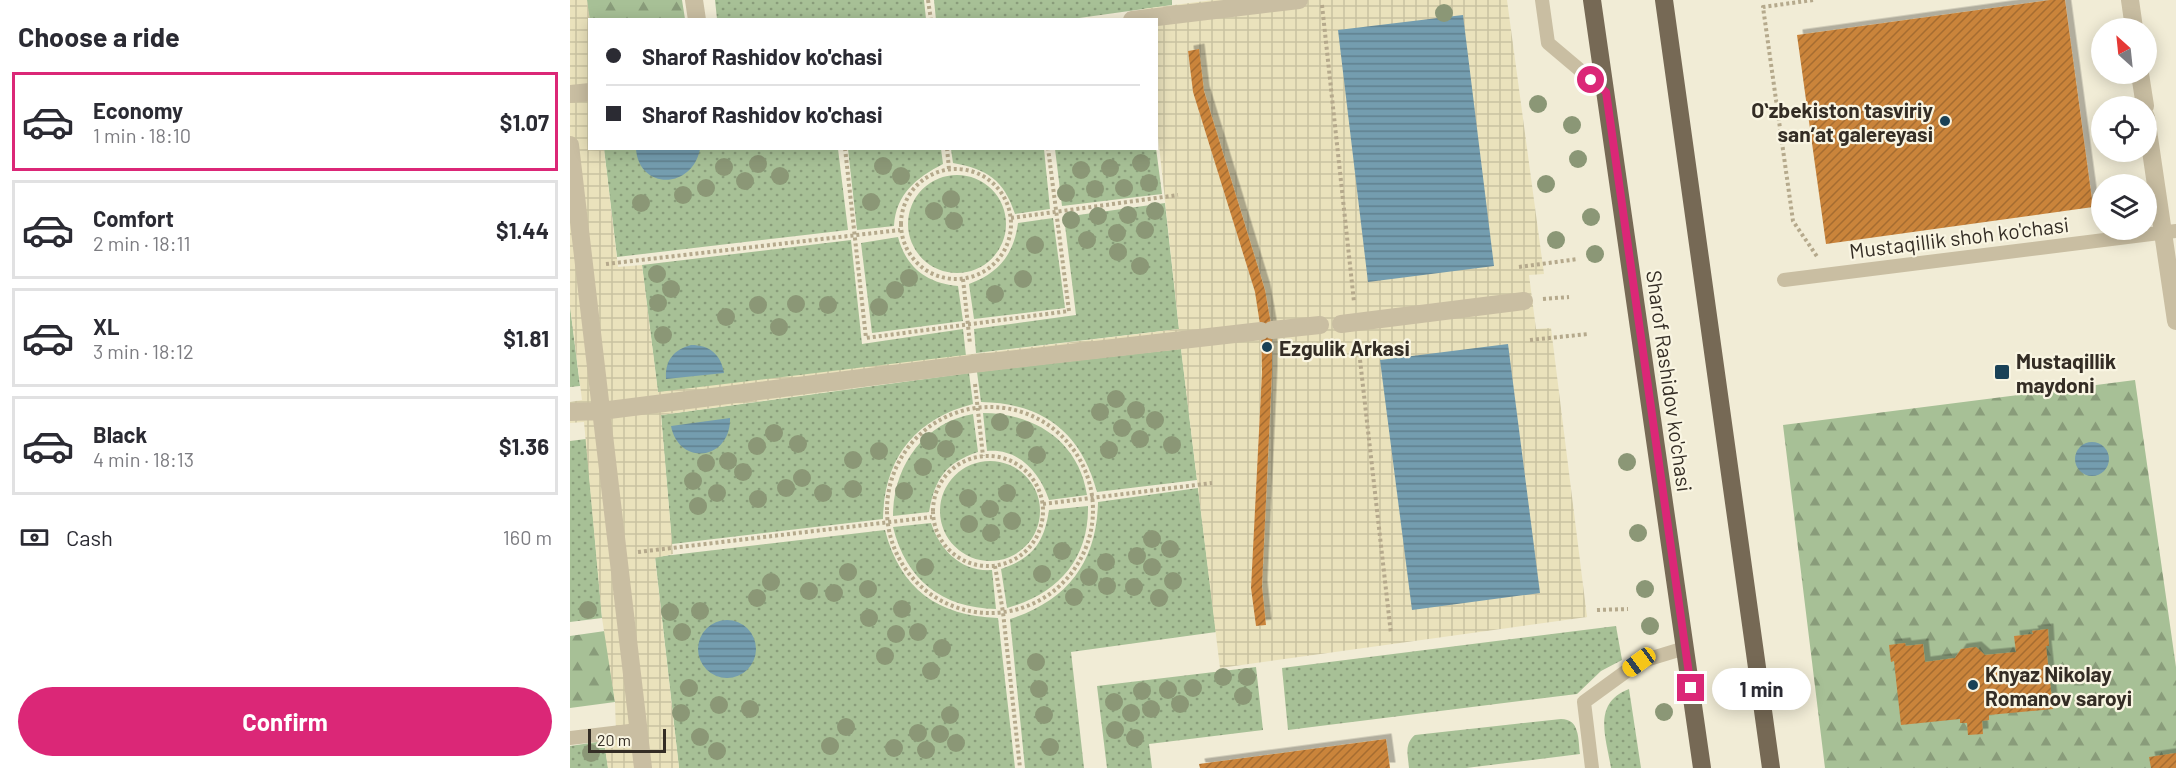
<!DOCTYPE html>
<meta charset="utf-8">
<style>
body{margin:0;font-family:Barlow,sans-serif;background:#f7f7f7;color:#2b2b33;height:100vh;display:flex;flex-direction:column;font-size:22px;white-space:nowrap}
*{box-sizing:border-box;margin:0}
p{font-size:20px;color:#7c7c81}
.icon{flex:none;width:33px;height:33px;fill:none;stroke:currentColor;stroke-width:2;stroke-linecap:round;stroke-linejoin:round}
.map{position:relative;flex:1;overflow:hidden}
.details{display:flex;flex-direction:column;background:#fff;width:570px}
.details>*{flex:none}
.guide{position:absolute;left:18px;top:18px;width:570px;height:132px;border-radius:0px;box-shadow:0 3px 15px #0003;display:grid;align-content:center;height:132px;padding:0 18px;background:#fff}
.needle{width:39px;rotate:333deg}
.tools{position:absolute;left:1521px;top:18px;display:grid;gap:12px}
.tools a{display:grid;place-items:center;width:66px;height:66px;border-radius:50%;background:#fff;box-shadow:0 3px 15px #0003;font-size:30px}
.scale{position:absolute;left:18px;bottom:15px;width:78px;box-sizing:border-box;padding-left:6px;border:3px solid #342d25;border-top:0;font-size:16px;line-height:21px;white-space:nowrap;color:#342d25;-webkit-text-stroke:4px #f9f5e2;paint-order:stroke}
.end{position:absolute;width:27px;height:27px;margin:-14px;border:8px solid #db2777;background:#fff;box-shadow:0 0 0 3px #fff}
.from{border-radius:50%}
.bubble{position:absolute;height:42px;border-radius:21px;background:#fff;box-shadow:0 3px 15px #0003;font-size:20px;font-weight:700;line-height:42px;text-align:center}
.car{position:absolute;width:18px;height:36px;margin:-18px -9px;border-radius:8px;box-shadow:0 0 4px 2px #0007;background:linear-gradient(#f5c518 24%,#345 0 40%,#f5c518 0 76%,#345 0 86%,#f5c518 0)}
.guide b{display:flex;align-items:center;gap:21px;height:57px;font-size:22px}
.guide b+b{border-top:2px solid #e1e1e2}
.guide i{width:15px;height:15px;background:#2b2b33}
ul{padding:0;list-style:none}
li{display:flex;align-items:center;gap:18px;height:99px;margin:0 12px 9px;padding:0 6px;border:3px solid #e1e1e2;border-radius:0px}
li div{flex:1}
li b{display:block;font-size:22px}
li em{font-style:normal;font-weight:700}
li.active{border-color:#db2777}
li>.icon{width:54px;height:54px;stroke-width:1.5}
h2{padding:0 18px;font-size:27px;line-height:72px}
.pay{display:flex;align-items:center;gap:15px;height:66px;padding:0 18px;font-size:22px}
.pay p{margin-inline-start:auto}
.primary-button{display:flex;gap:12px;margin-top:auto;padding:12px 18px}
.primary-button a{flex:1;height:69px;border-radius:36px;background:#db2777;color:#fff;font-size:24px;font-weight:700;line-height:69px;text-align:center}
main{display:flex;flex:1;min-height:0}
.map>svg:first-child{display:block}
</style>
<main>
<section class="details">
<h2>Choose a ride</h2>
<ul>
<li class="active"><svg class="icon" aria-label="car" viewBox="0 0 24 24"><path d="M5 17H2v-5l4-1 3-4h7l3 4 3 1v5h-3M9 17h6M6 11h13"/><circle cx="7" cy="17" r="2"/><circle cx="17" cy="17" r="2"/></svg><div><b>Economy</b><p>1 min · 18:10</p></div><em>$1.07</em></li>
<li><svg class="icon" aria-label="car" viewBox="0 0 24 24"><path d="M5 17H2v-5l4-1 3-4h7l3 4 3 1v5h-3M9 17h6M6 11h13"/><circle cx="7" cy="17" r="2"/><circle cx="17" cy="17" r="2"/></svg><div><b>Comfort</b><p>2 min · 18:11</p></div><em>$1.44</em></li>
<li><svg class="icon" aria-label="car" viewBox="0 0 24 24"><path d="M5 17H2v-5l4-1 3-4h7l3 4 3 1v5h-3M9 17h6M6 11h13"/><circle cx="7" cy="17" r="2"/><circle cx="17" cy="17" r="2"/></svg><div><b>XL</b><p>3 min · 18:12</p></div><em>$1.81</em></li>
<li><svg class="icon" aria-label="car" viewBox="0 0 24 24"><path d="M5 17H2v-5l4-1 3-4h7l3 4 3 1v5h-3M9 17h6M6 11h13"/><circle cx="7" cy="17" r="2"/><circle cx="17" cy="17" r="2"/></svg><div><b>Black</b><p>4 min · 18:13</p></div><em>$1.36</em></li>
</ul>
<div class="pay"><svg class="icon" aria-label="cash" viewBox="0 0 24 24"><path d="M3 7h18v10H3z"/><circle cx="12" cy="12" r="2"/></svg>Cash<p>160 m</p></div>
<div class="primary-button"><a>Confirm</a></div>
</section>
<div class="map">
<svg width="1606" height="768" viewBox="0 0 1606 768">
<defs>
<pattern id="green-dots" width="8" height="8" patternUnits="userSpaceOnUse" patternTransform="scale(1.5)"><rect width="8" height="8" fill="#a7c096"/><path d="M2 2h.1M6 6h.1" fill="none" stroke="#899c7a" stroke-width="1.8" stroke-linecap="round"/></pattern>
<pattern id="forest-firs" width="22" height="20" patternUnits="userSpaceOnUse" patternTransform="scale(1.5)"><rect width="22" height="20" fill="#a7c096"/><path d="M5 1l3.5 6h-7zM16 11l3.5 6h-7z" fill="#899c7a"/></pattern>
<pattern id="plaza-grid" width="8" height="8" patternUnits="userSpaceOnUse" patternTransform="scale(1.5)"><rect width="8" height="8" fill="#eae2bc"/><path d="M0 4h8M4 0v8" fill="none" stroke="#c9c2a1"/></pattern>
<pattern id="water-rules" width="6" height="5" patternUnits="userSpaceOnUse" patternTransform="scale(1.5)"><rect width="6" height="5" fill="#749daf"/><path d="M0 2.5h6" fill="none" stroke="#60808e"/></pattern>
<pattern id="building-hatch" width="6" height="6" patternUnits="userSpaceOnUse" patternTransform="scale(1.5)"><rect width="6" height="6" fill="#ca843b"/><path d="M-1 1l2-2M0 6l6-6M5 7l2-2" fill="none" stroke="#a56c31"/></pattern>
<filter id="shadow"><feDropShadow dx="5.5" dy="-5.5" stdDeviation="0" flood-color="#0004"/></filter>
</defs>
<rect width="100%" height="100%" fill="#f1ecd6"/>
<path fill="url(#green-dots)" d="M 145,0 L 354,0 L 356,19 L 147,19 Z
M 364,0 L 602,0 L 602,5 L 495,20 L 366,20 Z
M 586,148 L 592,194 L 492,206 L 485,149 Z
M 34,149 L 268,149 L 278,230 L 47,257 Z
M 278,149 L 371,149 L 373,164 C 346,178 326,194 324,226 L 287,230 Z
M 381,149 L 474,149 L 480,209 L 445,214 C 434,180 417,169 383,163 Z
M338 224a49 49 0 1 1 98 0a49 49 0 1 1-98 0Z
M 595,203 L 609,329 L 406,353 L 404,329 L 506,315 L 494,217 Z
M 483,218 L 495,308 L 404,319 L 399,284 C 429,273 444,254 448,223 Z
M 328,237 C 336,267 356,283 388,286 L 393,321 L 302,333 L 291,243 Z
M 281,240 L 292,344 L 393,329 L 396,356 L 88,393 L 72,265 Z
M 0,306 L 10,386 L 0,387 Z
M 611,348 L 627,480 L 527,492 C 511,432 473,403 411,402 L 407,372 Z
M 399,373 L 403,404 C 345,419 314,458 313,519 L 102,544 L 91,415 Z
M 413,413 C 464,413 509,441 517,495 L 479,500 C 470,473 449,448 417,451 Z
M 403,414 L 408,452 C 375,463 365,479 359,512 L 323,516 C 323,467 353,423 403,414 Z
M 16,439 L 32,618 L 0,622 L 0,441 Z
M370 511a50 50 0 1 1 100 0a50 50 0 1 1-100 0Z
M 628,488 L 646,632 L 501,652 L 514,768 L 455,768 L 440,619 C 497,601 527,562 528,502 Z
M 518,506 C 519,560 487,594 437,608 L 431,569 C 463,558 474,543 479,510 Z
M 361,523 C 370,550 391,572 422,570 L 426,609 C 372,608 336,580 323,527 Z
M 315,530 C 330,589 368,616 428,618 L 445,768 L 109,768 L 85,557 Z
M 1046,626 L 1052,660 L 1031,671 L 1007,694 L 718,730 L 712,668 Z
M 686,667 L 693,730 L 579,744 L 582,768 L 537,768 L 527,686 Z
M 1059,689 L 1071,768 L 1041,768 C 1036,737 1022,703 1059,689 Z
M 991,719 C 1010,719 1008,739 1010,754 L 896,768 L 839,768 C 838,755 834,744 845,735 Z
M 34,741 L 38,768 L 0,768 L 0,746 Z"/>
<path fill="url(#forest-firs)" d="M 17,0 L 112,0 L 115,19 L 20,20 L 19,21 Z
M 1565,380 L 1606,667 L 1606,768 L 1255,768 L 1213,425 Z
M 35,631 L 45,702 L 0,708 L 0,636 Z"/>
<path fill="url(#plaza-grid)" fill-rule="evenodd" d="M 0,0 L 17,0 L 20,21 L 20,148 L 34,149 L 48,267 L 72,265 L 88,392 L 609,329 L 587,127 L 586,20 L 575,19 L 573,9 L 643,0 L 937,0 L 974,274 L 959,275 L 966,329 L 981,328 L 1017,617 L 650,668 L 611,349 L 403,372 L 91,415 L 103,554 L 85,558 L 109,768 L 38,768 L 34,741 L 46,733 L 45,702 L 32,618 L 14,422 L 0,423 L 0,402 L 12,400 L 0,306 ZM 628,49 L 634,91 L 695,290 L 685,292 L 623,92 L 618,51 ZM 697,299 L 702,330 L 702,363 L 692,363 L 688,302 ZM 702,372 L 692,586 L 696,625 L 686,626 L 681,588 L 692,373 Z"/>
<path fill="url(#water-rules)" d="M 893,15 L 924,266 L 798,282 L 768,30 Z
M 66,149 L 130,148 L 130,149 C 122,190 69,190 66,149 Z
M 938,344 L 970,593 L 842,610 L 810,360 Z
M 121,345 C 140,345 151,355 154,373 L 96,379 C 95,361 103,350 121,345 Z
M 160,418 C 161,460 109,467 101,426 Z
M1505 459a17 17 0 1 1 34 0a17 17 0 1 1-34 0Z
M128 649a29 29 0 1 1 58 0a29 29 0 1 1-58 0Z"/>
<path fill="url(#building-hatch)" filter="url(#shadow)" d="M 1480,0 L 1495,0 L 1523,207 L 1256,244 L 1227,35 Z
M 629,49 L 634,91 L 695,290 L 702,330 L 702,372 L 692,586 L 696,625 L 686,626 L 681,588 L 692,372 L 691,331 L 685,292 L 623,92 L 618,51 Z
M 1478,629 L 1479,646 L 1476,646 L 1483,709 L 1419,715 L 1419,720 L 1412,721 L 1413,734 L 1398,735 L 1397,723 L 1390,723 L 1390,719 L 1331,725 L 1324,661 L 1321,662 L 1319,645 L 1335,643 L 1336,646 L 1353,644 L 1355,662 L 1385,658 L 1391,649 L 1406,647 L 1415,655 L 1446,652 L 1444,636 L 1463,634 L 1462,631 Z
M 816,739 L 820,768 L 630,768 L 629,764 Z
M 1606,753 L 1606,768 L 1581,768 L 1579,757 Z"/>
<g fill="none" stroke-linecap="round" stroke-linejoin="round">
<path stroke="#b5a98c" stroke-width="4" stroke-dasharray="3 3" stroke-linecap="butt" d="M 358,0 L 361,20
M 1243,0 L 1193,7 L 1223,221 L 1248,258
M 752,5 L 784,302
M 275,148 L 296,338 L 499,311 L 478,148
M 377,148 L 379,169
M331 224a55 55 0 1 1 110 0a55 55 0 1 1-110 0Z
M 441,218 L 608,195
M 36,264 L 330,230
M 949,267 L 1008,259
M 393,279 L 400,344
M 973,299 L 999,297
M 960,340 L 1018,334
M 788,342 L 821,634
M 405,384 L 413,456
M317 510a103 103 0 1 1 206 0a103 103 0 1 1-206 0Z
M363 511a55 55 0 1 1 110 0a55 55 0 1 1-110 0Z
M 473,504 L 642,483
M 68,552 L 362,517
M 425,566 L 433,612 L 450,768
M 1027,610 L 1058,609"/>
<path stroke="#c9bea2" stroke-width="14" d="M 972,0 L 978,43 L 1036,92
M 1214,280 L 1606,231
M 0,738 L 68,730
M 1022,768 L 1014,702 L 1069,662 L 1115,648"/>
<path stroke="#c9bea2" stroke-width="18" d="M 124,0 L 127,20
M 1560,0 L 1564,28
M 562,20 L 729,0
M 1570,74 L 1575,106
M 0,94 L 20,92
M 1576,117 L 1606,321
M 0,145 L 73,768
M 771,324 L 954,301
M 702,330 L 750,325
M 0,412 L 31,411 L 402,364 L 691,331"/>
<path stroke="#766955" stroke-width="18" d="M 1022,0 L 1132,768
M 1094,0 L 1201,768"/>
</g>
<g fill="#8b9776">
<circle cx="874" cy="13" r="9"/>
<circle cx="968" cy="104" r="9"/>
<circle cx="1002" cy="125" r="9"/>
<circle cx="1008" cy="159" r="9"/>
<circle cx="571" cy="163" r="9"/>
<circle cx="188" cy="164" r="9"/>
<circle cx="313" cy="166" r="9"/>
<circle cx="154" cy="167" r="9"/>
<circle cx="540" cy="168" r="9"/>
<circle cx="511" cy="170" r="9"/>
<circle cx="210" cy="176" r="9"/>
<circle cx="331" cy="176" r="9"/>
<circle cx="175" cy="181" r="9"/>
<circle cx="579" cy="183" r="9"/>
<circle cx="976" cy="184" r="9"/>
<circle cx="136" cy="188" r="9"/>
<circle cx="554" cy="188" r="9"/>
<circle cx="525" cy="189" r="9"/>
<circle cx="496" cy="193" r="9"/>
<circle cx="113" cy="195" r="9"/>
<circle cx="381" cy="199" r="9"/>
<circle cx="301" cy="202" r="9"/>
<circle cx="71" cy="203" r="9"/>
<circle cx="364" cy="211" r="9"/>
<circle cx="585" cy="211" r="9"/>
<circle cx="558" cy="215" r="9"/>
<circle cx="528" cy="216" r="9"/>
<circle cx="1021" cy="217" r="9"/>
<circle cx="501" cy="220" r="9"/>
<circle cx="384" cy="221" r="9"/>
<circle cx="575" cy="230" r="9"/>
<circle cx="547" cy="233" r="9"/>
<circle cx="517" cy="240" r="9"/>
<circle cx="986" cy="240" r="9"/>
<circle cx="465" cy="245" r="9"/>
<circle cx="548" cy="252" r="9"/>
<circle cx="1025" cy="254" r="9"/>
<circle cx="570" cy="266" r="9"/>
<circle cx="87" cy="274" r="9"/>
<circle cx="339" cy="278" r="9"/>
<circle cx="453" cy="279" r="9"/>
<circle cx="101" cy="289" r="9"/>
<circle cx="325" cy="290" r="9"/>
<circle cx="425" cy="294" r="9"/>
<circle cx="88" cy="303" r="9"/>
<circle cx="226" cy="304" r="9"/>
<circle cx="188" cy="305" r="9"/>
<circle cx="258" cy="305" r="9"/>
<circle cx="309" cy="307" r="9"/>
<circle cx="156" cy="317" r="9"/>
<circle cx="209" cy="327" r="9"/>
<circle cx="93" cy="335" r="9"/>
<circle cx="546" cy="399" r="9"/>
<circle cx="566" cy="410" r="9"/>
<circle cx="530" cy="412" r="9"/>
<circle cx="585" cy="420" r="9"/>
<circle cx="430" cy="422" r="9"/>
<circle cx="552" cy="428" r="9"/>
<circle cx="384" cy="429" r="9"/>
<circle cx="455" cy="430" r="9"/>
<circle cx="204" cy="433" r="9"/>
<circle cx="570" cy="439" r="9"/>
<circle cx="359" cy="441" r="9"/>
<circle cx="228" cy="444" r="9"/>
<circle cx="602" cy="445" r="9"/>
<circle cx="187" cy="446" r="9"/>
<circle cx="376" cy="449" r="9"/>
<circle cx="539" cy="450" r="9"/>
<circle cx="309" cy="451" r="9"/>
<circle cx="467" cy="455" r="9"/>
<circle cx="283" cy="460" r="9"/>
<circle cx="158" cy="461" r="9"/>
<circle cx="1057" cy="462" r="9"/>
<circle cx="136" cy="463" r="9"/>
<circle cx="353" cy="467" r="9"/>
<circle cx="173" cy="472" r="9"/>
<circle cx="232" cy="478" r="9"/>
<circle cx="123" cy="481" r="9"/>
<circle cx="216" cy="488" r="9"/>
<circle cx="283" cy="489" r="9"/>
<circle cx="334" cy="491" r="9"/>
<circle cx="147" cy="493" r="9"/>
<circle cx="253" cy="493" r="9"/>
<circle cx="437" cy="493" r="9"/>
<circle cx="398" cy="498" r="9"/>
<circle cx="188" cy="499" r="9"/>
<circle cx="128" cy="506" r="9"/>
<circle cx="420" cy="509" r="9"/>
<circle cx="442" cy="521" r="9"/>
<circle cx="399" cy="524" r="9"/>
<circle cx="421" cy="533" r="9"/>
<circle cx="1068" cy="533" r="9"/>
<circle cx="582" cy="539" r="9"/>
<circle cx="600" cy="549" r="9"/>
<circle cx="492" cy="551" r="9"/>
<circle cx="567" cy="556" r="9"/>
<circle cx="536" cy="562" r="9"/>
<circle cx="355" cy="567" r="9"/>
<circle cx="582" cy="567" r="9"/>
<circle cx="278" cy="572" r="9"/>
<circle cx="472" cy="574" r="9"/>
<circle cx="519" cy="577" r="9"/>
<circle cx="603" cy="581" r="9"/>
<circle cx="201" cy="582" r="9"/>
<circle cx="537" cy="586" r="9"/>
<circle cx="564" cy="587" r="9"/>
<circle cx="298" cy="589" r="9"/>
<circle cx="1075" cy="589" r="9"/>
<circle cx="239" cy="591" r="9"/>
<circle cx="264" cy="593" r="9"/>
<circle cx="504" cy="597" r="9"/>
<circle cx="187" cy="598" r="9"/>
<circle cx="589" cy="598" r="9"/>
<circle cx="332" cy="609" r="9"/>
<circle cx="18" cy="610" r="9"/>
<circle cx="130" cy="611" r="9"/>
<circle cx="100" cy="612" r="9"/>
<circle cx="299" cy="618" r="9"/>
<circle cx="1080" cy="626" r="9"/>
<circle cx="112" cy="632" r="9"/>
<circle cx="348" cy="632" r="9"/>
<circle cx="326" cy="634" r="9"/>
<circle cx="372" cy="648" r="9"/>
<circle cx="315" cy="656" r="9"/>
<circle cx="466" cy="662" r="9"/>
<circle cx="361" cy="671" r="9"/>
<circle cx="653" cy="677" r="9"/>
<circle cx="677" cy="677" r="9"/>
<circle cx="119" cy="688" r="9"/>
<circle cx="623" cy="688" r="9"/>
<circle cx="469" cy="689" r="9"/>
<circle cx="598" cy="690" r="9"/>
<circle cx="572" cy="691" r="9"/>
<circle cx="673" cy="696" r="9"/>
<circle cx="544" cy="702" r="9"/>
<circle cx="610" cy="704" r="9"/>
<circle cx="149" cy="705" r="9"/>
<circle cx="180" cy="709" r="9"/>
<circle cx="581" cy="709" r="9"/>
<circle cx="1094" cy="712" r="9"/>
<circle cx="111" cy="713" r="9"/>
<circle cx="561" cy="713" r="9"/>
<circle cx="380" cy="715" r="9"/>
<circle cx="474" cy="715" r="9"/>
<circle cx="276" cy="727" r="9"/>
<circle cx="545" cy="730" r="9"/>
<circle cx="348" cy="733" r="9"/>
<circle cx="370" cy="734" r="9"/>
<circle cx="130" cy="737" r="9"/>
<circle cx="565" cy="738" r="9"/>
<circle cx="386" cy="743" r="9"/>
<circle cx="260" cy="746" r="9"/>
<circle cx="480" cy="747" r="9"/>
<circle cx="324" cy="748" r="9"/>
<circle cx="356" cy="750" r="9"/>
<circle cx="147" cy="751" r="9"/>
<circle cx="21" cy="753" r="9"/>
</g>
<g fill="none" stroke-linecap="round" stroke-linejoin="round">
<path stroke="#db2777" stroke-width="8" d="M 1021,80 L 1036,92 L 1121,688"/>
</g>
<g fill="#194156" stroke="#f9f5e2" stroke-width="2">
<circle cx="1375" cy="121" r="6"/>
<circle cx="697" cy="347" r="6"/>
<rect x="1424" y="364" width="16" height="16" rx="3"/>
<circle cx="1403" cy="685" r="6"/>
</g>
<g text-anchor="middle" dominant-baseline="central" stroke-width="4.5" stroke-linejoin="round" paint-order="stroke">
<g font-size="21" font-weight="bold" fill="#342d25" stroke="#f9f5e2" text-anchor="start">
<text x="1363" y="109" text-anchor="end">Oʻzbekiston tasviriy<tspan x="1363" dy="24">sanʼat galereyasi</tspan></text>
<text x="709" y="347">Ezgulik Arkasi</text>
<text x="1446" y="360">Mustaqillik<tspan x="1446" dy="24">maydoni</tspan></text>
<text x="1415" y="673">Knyaz Nikolay<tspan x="1415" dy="24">Romanov saroyi</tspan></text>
</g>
<g font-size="21" fill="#342d25" stroke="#f9f5e2">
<text transform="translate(1389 237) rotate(-7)">Mustaqillik shoh ko'chasi</text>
<text transform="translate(1100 381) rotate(82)">Sharof Rashidov ko'chasi</text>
</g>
</g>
</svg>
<div class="tools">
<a><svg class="needle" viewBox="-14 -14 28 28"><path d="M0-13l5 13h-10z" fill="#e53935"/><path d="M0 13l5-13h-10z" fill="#7c7c81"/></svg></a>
<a><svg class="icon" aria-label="locate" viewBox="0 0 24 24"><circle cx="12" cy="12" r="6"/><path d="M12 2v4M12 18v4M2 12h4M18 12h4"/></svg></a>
<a><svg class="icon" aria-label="layers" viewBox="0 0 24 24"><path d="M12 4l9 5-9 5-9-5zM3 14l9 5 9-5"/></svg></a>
</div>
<div class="scale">20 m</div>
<i class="end from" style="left:1021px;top:80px"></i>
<i class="end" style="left:1121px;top:688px"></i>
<div class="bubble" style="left:1142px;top:668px;width:99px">1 min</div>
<i class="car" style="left:1069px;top:662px;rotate:234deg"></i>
<div class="guide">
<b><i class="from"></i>Sharof Rashidov ko'chasi</b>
<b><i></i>Sharof Rashidov ko'chasi</b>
</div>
</div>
</main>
